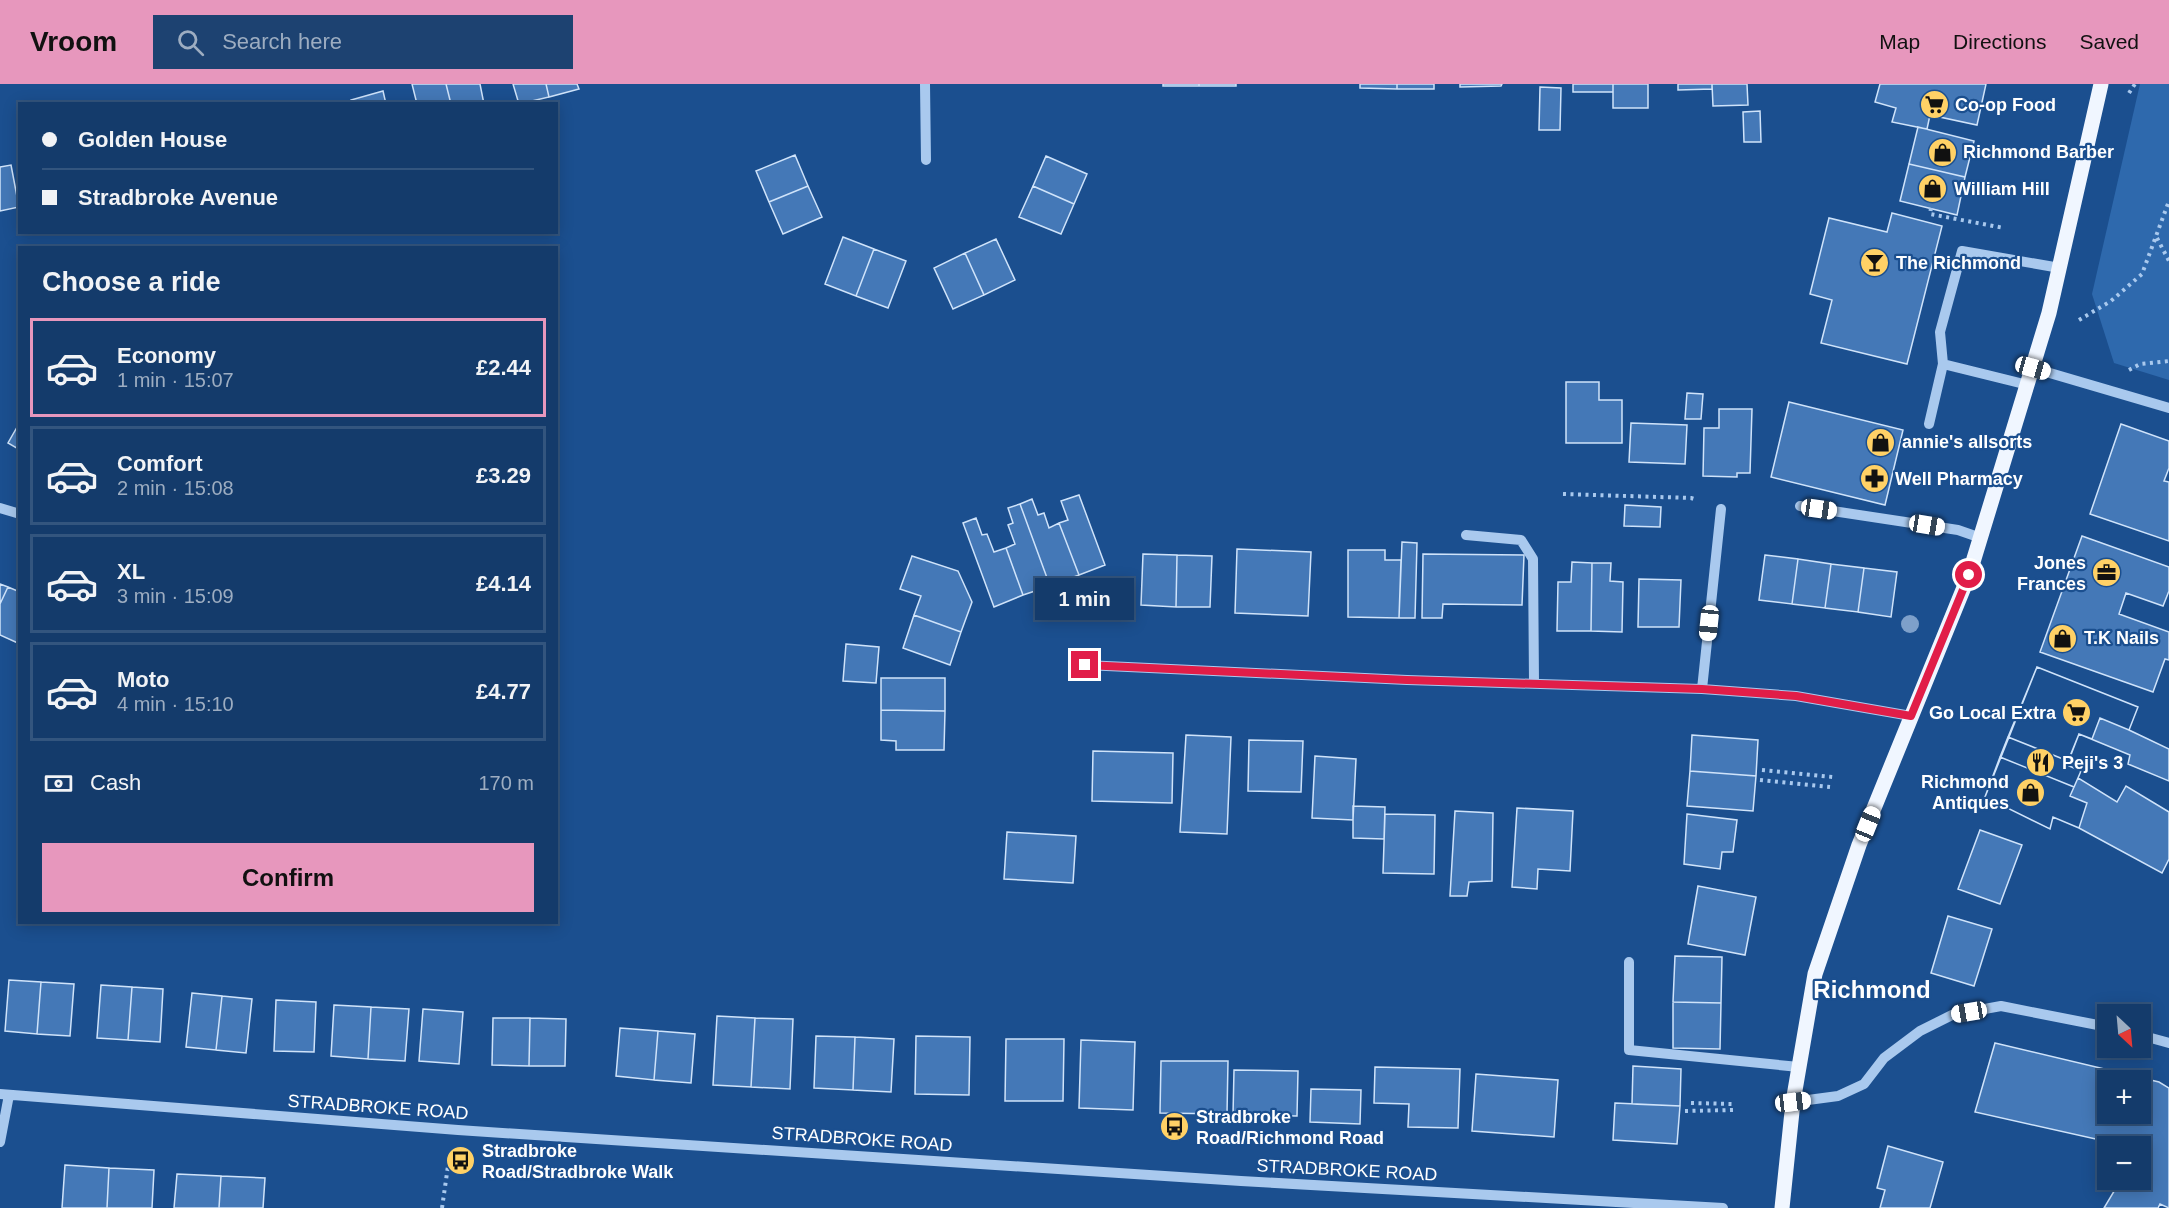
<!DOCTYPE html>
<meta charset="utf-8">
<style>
body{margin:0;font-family:Arial,sans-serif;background:#1d4271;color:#f1f3f6;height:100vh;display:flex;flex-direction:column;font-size:22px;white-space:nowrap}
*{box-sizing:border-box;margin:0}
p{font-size:20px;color:#9dadc1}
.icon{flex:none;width:33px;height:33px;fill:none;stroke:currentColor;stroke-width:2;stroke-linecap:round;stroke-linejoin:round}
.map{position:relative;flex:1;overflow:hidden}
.panel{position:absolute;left:18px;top:162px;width:540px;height:678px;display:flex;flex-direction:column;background:#143b6b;border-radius:0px;box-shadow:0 3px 15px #0003,0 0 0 2px #33557e}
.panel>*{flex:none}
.banner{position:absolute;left:18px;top:18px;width:540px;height:132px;border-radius:0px;box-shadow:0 3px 15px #0003,0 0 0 2px #33557e;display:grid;align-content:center;height:132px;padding:0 24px;background:#143b6b}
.needle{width:39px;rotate:154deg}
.controls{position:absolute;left:2097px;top:920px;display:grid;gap:12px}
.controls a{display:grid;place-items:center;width:54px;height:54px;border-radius:0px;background:#143b6b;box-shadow:0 3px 15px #0003,0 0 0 2px #33557e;font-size:30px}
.end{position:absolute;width:27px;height:27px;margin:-14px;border:8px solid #e11d48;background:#fff;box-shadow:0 0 0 3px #fff}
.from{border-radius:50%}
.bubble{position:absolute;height:42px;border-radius:0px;background:#143b6b;box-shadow:0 3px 15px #0003,0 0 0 2px #33557e;font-size:20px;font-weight:800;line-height:42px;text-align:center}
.car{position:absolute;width:18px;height:36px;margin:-18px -9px;border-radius:8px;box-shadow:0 0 4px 2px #0007;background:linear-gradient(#fff 24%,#345 0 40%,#fff 0 76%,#345 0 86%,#fff 0)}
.banner b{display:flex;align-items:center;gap:21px;height:57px;font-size:22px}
.banner b+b{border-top:2px solid #33557e}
.banner i{width:15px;height:15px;background:#f1f3f6}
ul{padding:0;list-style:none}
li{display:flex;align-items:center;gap:18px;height:99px;margin:0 12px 9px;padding:0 12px;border:3px solid #33557e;border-radius:0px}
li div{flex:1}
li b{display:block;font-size:22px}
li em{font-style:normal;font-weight:800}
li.selected{border-color:#e797bd}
li>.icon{width:54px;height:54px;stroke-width:1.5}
h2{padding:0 24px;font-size:27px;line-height:72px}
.pay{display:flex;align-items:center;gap:15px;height:66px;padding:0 24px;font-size:22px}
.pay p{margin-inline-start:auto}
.button{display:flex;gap:12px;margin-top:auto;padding:12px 24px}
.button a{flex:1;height:69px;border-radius:0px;background:#e797bd;color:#111;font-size:24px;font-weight:800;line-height:69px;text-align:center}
header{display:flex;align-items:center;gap:36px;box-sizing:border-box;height:84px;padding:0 30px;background:#e797bd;color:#111}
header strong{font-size:28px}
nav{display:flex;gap:33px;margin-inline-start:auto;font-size:21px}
.search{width:420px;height:54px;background:#1d4271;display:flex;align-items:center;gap:15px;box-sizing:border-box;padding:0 21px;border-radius:0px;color:#9dadc1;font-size:22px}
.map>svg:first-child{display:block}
</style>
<header>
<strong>Vroom</strong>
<div class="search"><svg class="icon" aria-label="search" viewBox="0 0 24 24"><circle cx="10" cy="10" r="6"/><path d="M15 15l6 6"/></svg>Search here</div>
<nav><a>Map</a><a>Directions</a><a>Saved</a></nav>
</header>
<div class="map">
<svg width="2169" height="1124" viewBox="0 0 2169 1124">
<rect width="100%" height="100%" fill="#1b4f8f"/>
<path fill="#2e69ad" d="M 2140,0 L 2169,0 L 2169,296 L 2114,279 L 2092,210 Z"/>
<path fill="#4478b7" stroke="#cfe3fa" stroke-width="1.5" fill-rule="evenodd" d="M 412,0 L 446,0 L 451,20 L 417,20 Z
M 446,0 L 480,0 L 484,20 L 451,20 Z
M 513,0 L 546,0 L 549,13 L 519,20 Z
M 546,0 L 577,0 L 579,5 L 549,13 Z
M 1163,0 L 1199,0 L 1199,2 L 1163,2 Z
M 1199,0 L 1236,0 L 1236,2 L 1199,2 Z
M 1360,0 L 1397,0 L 1397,5 L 1360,4 Z
M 1397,0 L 1434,0 L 1434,5 L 1397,5 Z
M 1460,0 L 1502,0 L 1501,2 L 1460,3 Z
M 1573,0 L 1613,0 L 1613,8 L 1573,8 Z
M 1613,0 L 1648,0 L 1648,24 L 1613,24 Z
M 1678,0 L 1712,0 L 1712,5 L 1678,6 Z
M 1712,0 L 1747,0 L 1748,21 L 1713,22 Z
M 1880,0 L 1986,0 L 1977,41 L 1930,31 L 1927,45 L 1892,38 L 1896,24 L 1875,18 Z
M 1540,3 L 1561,4 L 1560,46 L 1539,46 Z
M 383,7 L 386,20 L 352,20 L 351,16 Z
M 1760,27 L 1761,58 L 1744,58 L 1743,28 Z
M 1918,43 L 1974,57 L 1965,93 L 1909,80 Z
M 795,71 L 808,102 L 769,118 L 756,87 Z
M 1046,72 L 1087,90 L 1074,120 L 1033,102 Z
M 1909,80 L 1965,93 L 1957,131 L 1900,117 Z
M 11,81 L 19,123 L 0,127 L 0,83 Z
M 808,102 L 822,133 L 783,150 L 769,118 Z
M 1033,102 L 1074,120 L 1061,150 L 1019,133 Z
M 1892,129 L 1942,142 L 1907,280 L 1821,259 L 1832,216 L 1810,210 L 1829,134 L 1887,148 Z
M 843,153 L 874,165 L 856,212 L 825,200 Z
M 996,155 L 1015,196 L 984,211 L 965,169 Z
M 874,165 L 906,177 L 888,224 L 856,212 Z
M 965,169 L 984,211 L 953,225 L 934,184 Z
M 1566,298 L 1599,298 L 1599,316 L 1622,316 L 1622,359 L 1566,359 Z
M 1687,309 L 1703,310 L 1701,335 L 1685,335 Z
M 1789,318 L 1903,346 L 1885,421 L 1771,393 Z
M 1719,325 L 1752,325 L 1750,389 L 1737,389 L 1737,393 L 1703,392 L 1704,344 L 1719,344 Z
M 20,338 L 20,366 L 8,359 Z
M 1631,339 L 1687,341 L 1685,380 L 1629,378 Z
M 2121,340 L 2169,357 L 2169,384 L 2164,397 L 2169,398 L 2169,457 L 2090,430 Z
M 1079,411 L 1105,481 L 1079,491 L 1059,439 L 1068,436 L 1061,417 Z
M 1032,415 L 1038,431 L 1044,429 L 1049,444 L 1059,439 L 1079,491 L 1050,502 L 1020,420 Z
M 1020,420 L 1050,502 L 1023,511 L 1006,464 L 1015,460 L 1008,441 L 1013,439 L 1008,424 Z
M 1625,421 L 1661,423 L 1660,443 L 1624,442 Z
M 976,434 L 982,451 L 987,450 L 994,468 L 1006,464 L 1023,511 L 994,523 L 963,439 Z
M 2082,452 L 2169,483 L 2169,507 L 2163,522 L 2126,509 L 2119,530 L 2169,548 L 2169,576 L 2165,575 L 2153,608 L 2040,568 Z
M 1402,458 L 1417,459 L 1415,534 L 1399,534 Z
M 1237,465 L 1311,468 L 1308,532 L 1235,529 Z
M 1348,466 L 1385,466 L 1385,476 L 1401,476 L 1399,534 L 1348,533 Z
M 1143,470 L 1177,471 L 1176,523 L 1141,521 Z
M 1423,470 L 1524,471 L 1522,521 L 1443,520 L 1442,534 L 1422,534 Z
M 1177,471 L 1212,472 L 1210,523 L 1176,523 Z
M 1765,471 L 1798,475 L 1792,520 L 1759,516 Z
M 912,472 L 958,487 L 972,518 L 961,548 L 914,531 L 921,512 L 900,505 Z
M 1798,475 L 1831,480 L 1825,524 L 1792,520 Z
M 1572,478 L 1592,479 L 1591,547 L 1557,547 L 1558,498 L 1571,498 Z
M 1592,479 L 1611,479 L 1610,497 L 1623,498 L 1622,548 L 1591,547 Z
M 1831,480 L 1864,484 L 1858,528 L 1825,524 Z
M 1864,484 L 1897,488 L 1891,533 L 1858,528 Z
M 1639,495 L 1681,496 L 1679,543 L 1638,543 Z
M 0,500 L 8,503 L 0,520 Z
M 8,503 L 20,508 L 20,560 L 0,551 L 0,520 Z
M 914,531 L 961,548 L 950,581 L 903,564 Z
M 846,560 L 879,563 L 876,599 L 843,597 Z
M 2037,583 L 2138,623 L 2129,646 L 2169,665 L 2169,697 L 2128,680 L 2130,671 L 2079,650 L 2067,681 L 2081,687 L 2078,694 L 2117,718 L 2126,702 L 2169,728 L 2169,775 L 2162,789 L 2079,744 L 2053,733 L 2050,745 L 1985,713 Z
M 2037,583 L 2138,623 L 2129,646 L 2100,634 L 2092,655 L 2079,650 L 2068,677 L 2008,653 Z
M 881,594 L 945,594 L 945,627 L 881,626 Z
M 881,626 L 945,627 L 944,666 L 896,666 L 896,657 L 881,656 Z
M 1186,651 L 1231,653 L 1227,750 L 1180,748 Z
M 1692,651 L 1758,656 L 1756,692 L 1690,687 Z
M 2008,653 L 2068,677 L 2067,681 L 2081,687 L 2074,703 L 2000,673 Z
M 1249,656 L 1303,657 L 1301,708 L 1248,707 Z
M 1093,667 L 1173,669 L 1172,719 L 1092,717 Z
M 1315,672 L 1356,675 L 1353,736 L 1312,734 Z
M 2000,673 L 2074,703 L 2070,712 L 2087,719 L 2079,744 L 2053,733 L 2050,745 L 1985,713 Z
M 1690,687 L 1756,692 L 1753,727 L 1687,722 Z
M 1353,722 L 1385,723 L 1384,755 L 1353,754 Z
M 1517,724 L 1573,727 L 1570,787 L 1538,785 L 1537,805 L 1512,803 Z
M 1455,727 L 1493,729 L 1492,797 L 1469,798 L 1467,812 L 1450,812 Z
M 1385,730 L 1435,731 L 1434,790 L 1383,789 Z
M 1687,730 L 1737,736 L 1733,768 L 1722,768 L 1720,785 L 1684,780 Z
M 1980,746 L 2022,761 L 2000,820 L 1958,805 Z
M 1007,748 L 1076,752 L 1073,799 L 1004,795 Z
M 1698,802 L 1756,813 L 1745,871 L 1688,860 Z
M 1948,832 L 1992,845 L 1974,902 L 1931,889 Z
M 1675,872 L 1722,873 L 1721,919 L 1673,918 Z
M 9,896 L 41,898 L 37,950 L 5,947 Z
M 41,898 L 74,900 L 70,952 L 37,950 Z
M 101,901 L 132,903 L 128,956 L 97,954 Z
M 132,903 L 163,905 L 160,958 L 128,956 Z
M 192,909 L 222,912 L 216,966 L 186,963 Z
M 222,912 L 252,915 L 246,969 L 216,966 Z
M 276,916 L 316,918 L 314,968 L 274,967 Z
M 1673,918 L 1721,919 L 1720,965 L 1673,964 Z
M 334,921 L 371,923 L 368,975 L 331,972 Z
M 371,923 L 409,925 L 405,977 L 368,975 Z
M 423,925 L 463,928 L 459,980 L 419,977 Z
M 717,932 L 755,934 L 751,1003 L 713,1001 Z
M 493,934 L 530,934 L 529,982 L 492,981 Z
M 530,934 L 566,935 L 565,982 L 529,982 Z
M 755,934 L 793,935 L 790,1005 L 751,1003 Z
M 620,944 L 658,947 L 654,996 L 616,992 Z
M 658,947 L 695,950 L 691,999 L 654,996 Z
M 816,952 L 855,953 L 853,1006 L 814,1004 Z
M 916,952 L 970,953 L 969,1011 L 915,1010 Z
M 855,953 L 894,955 L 891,1008 L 853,1006 Z
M 1006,955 L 1064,955 L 1063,1017 L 1005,1017 Z
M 1081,956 L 1135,958 L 1133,1026 L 1079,1024 Z
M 1995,959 L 2159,998 L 2169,1004 L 2169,1124 L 2160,1120 L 2158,1124 L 2104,1124 L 2116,1104 L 2105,1099 L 2108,1095 L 2140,1095 L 2140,1062 L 2127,1062 L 1975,1028 ZM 2108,996 L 2140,996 L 2140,1029 L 2108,1029 Z
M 1161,977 L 1228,977 L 1227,1030 L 1160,1029 Z
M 1633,982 L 1681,985 L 1680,1022 L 1632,1020 Z
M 1375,983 L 1460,985 L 1458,1044 L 1408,1043 L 1409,1020 L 1374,1019 Z
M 1234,986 L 1298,987 L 1297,1032 L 1233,1031 Z
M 1476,990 L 1558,996 L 1554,1053 L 1472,1047 Z
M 1311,1005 L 1361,1006 L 1360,1040 L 1310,1038 Z
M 1615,1019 L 1680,1022 L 1677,1060 L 1613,1056 Z
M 1888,1062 L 1943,1078 L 1930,1124 L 1880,1124 L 1885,1106 L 1877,1104 Z
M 65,1081 L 109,1084 L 107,1124 L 62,1124 Z
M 109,1084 L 154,1086 L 152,1124 L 107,1124 Z
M 177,1090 L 221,1092 L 219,1124 L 174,1124 Z
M 221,1092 L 265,1094 L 263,1124 L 219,1124 Z"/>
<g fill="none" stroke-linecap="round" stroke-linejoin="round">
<path stroke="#a9c9ee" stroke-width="4" stroke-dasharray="3 4.5" stroke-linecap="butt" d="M 2129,9 L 2135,0
M 1931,124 L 1930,130 L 2004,144
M 2157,154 L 2169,177
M 2079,236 L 2111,217 L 2142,190 L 2169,117
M 2129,286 L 2140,280 L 2169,277
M 1563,410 L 1691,414 L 1697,416
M 1762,686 L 1833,693
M 1760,696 L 1830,703
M 1691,1019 L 1733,1020
M 1685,1027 L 1733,1026
M 442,1124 L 449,1075"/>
<path stroke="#a9c9ee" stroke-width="10" d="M 925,0 L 926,76
M 1943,280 L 1940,248 L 1962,167 L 2060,184
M 2033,284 L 2169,324
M 1929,340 L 1943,280 L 2028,301
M 1800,422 L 1958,446 L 1981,454
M 0,424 L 20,430
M 1466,451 L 1521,456 L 1533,475 L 1534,599
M 1085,581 L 1407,596 L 1702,605 L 1796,612 L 1911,632
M 1702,605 L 1721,425
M 1629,878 L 1629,966 L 1799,983
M 2140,951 L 2169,959
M 0,1010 L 458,1046 L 1241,1097 L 1723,1124
M 1793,1018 L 1838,1012 L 1864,1000 L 1884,974 L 1920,947 L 1952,931 L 2001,922 L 2108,943
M 0,1058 L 9,1011"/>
<path stroke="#f0f6ff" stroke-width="15" d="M 1782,1124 L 1793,1018 L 1815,890 L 1859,761 L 1969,491 L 2049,229 L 2101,0"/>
</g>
<circle fill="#7ea0ca" cx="1910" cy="540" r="9"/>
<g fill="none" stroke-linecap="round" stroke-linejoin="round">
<path stroke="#e11d48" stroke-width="8" d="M 1085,581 L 1407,596 L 1702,605 L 1796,612 L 1911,632 L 1969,491"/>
</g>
<defs>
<symbol id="supermarket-disc" viewBox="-11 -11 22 22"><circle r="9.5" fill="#ffd166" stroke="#1b4f8f"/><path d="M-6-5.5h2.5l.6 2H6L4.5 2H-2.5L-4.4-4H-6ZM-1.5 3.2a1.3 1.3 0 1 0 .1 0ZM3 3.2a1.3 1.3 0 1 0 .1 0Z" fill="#111"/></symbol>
<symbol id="shop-disc" viewBox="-11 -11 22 22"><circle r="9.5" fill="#ffd166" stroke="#1b4f8f"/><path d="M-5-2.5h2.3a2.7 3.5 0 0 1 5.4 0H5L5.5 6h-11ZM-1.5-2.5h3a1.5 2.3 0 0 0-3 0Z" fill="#111"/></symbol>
<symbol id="bar-disc" viewBox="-11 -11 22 22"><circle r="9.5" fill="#ffd166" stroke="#1b4f8f"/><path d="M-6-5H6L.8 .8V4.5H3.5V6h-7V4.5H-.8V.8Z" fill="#111"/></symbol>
<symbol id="pharmacy-disc" viewBox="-11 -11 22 22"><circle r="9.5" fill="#ffd166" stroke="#1b4f8f"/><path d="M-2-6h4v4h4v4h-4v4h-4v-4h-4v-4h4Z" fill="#111"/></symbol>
<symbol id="office-disc" viewBox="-11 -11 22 22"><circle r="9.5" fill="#ffd166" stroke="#1b4f8f"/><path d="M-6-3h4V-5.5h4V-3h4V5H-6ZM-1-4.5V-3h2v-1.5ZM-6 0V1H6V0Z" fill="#111"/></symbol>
<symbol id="restaurant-disc" viewBox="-11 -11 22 22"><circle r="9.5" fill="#ffd166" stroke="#1b4f8f"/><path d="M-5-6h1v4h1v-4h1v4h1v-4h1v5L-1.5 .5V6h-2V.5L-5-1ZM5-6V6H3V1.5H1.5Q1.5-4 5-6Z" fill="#111"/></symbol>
<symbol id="bus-disc" viewBox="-11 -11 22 22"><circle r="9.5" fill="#ffd166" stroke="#1b4f8f"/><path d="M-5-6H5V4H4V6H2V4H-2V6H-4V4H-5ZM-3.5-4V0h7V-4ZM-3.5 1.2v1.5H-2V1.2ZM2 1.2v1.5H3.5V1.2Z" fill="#111"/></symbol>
</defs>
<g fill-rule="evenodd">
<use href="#supermarket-disc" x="1918" y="4" width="33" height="33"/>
<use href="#shop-disc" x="1926" y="52" width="33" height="33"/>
<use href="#shop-disc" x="1916" y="88" width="33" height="33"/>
<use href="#bar-disc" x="1858" y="162" width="33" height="33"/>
<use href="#shop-disc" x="1864" y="342" width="33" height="33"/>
<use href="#pharmacy-disc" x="1858" y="378" width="33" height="33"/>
<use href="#office-disc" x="2090" y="472" width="33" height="33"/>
<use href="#shop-disc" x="2046" y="538" width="33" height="33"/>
<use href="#supermarket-disc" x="2060" y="612" width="33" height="33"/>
<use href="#restaurant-disc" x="2024" y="662" width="33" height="33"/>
<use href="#shop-disc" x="2014" y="692" width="33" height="33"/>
<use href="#bus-disc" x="1158" y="1026" width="33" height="33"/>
<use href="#bus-disc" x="444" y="1060" width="33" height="33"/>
</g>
<g text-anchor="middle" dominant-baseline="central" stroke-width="4.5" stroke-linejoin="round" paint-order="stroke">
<g font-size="18" font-weight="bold" fill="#fff" stroke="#1b4f8f" text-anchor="start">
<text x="1955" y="21">Co-op Food</text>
<text x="1963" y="68">Richmond Barber</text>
<text x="1954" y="105">William Hill</text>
<text x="1896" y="179">The Richmond</text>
<text x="1902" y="358">annie's allsorts</text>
<text x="1895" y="395">Well Pharmacy</text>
<text x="2086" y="479" text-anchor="end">Jones<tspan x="2086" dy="21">Frances</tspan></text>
<text x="2084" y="554">T.K Nails</text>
<text x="2056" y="629" text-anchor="end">Go Local Extra</text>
<text x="2062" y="679">Peji's 3</text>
<text x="2009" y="698" text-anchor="end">Richmond<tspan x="2009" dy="21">Antiques</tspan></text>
<text x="1196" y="1033">Stradbroke<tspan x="1196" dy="21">Road/Richmond Road</tspan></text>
<text x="482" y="1067">Stradbroke<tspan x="482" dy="21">Road/Stradbroke Walk</tspan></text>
</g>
<g font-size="18" fill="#fff" stroke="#1b4f8f">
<text transform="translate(378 1023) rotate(4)">STRADBROKE ROAD</text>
<text transform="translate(862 1055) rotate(4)">STRADBROKE ROAD</text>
<text transform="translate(1347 1086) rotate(3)">STRADBROKE ROAD</text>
</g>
<g font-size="24" font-weight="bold" fill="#fff" stroke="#1b4f8f">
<text x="1872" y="905">Richmond</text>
</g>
</g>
</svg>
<div class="controls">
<a><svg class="needle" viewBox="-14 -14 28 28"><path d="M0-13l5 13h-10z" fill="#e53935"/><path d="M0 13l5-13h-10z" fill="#9dadc1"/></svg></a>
<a>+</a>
<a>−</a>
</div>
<i class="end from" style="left:1969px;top:491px"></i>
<i class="end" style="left:1085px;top:581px"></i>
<div class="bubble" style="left:1035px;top:494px;width:99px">1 min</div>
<i class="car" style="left:2033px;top:284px;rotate:106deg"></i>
<i class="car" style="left:1819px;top:425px;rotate:98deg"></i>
<i class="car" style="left:1927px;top:441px;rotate:99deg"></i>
<i class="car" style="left:1709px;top:539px;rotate:186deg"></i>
<i class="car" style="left:1868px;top:740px;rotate:22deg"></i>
<i class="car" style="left:1969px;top:928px;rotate:260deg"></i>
<i class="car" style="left:1793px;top:1018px;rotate:83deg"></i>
<div class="banner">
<b><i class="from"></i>Golden House</b>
<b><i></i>Stradbroke Avenue</b>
</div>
<section class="panel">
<h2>Choose a ride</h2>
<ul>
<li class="selected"><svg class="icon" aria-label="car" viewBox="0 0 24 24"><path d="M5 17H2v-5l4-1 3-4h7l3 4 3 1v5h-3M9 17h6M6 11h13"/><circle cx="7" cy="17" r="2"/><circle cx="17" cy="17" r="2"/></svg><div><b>Economy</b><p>1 min · 15:07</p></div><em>£2.44</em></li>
<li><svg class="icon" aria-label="car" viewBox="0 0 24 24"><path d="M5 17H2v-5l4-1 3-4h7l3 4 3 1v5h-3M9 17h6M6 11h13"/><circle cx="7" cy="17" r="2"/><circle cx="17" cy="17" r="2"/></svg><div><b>Comfort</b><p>2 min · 15:08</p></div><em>£3.29</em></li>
<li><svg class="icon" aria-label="car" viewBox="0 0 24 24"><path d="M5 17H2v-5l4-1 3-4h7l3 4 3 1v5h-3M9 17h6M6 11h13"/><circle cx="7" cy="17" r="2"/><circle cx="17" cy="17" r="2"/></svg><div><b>XL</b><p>3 min · 15:09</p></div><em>£4.14</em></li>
<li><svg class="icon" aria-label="car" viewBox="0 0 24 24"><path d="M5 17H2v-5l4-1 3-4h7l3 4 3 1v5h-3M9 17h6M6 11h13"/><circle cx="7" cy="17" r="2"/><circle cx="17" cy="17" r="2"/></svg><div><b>Moto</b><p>4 min · 15:10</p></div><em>£4.77</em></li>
</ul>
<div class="pay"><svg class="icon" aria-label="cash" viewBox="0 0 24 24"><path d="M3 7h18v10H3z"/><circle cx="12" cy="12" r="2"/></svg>Cash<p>170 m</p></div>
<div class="button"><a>Confirm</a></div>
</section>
</div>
